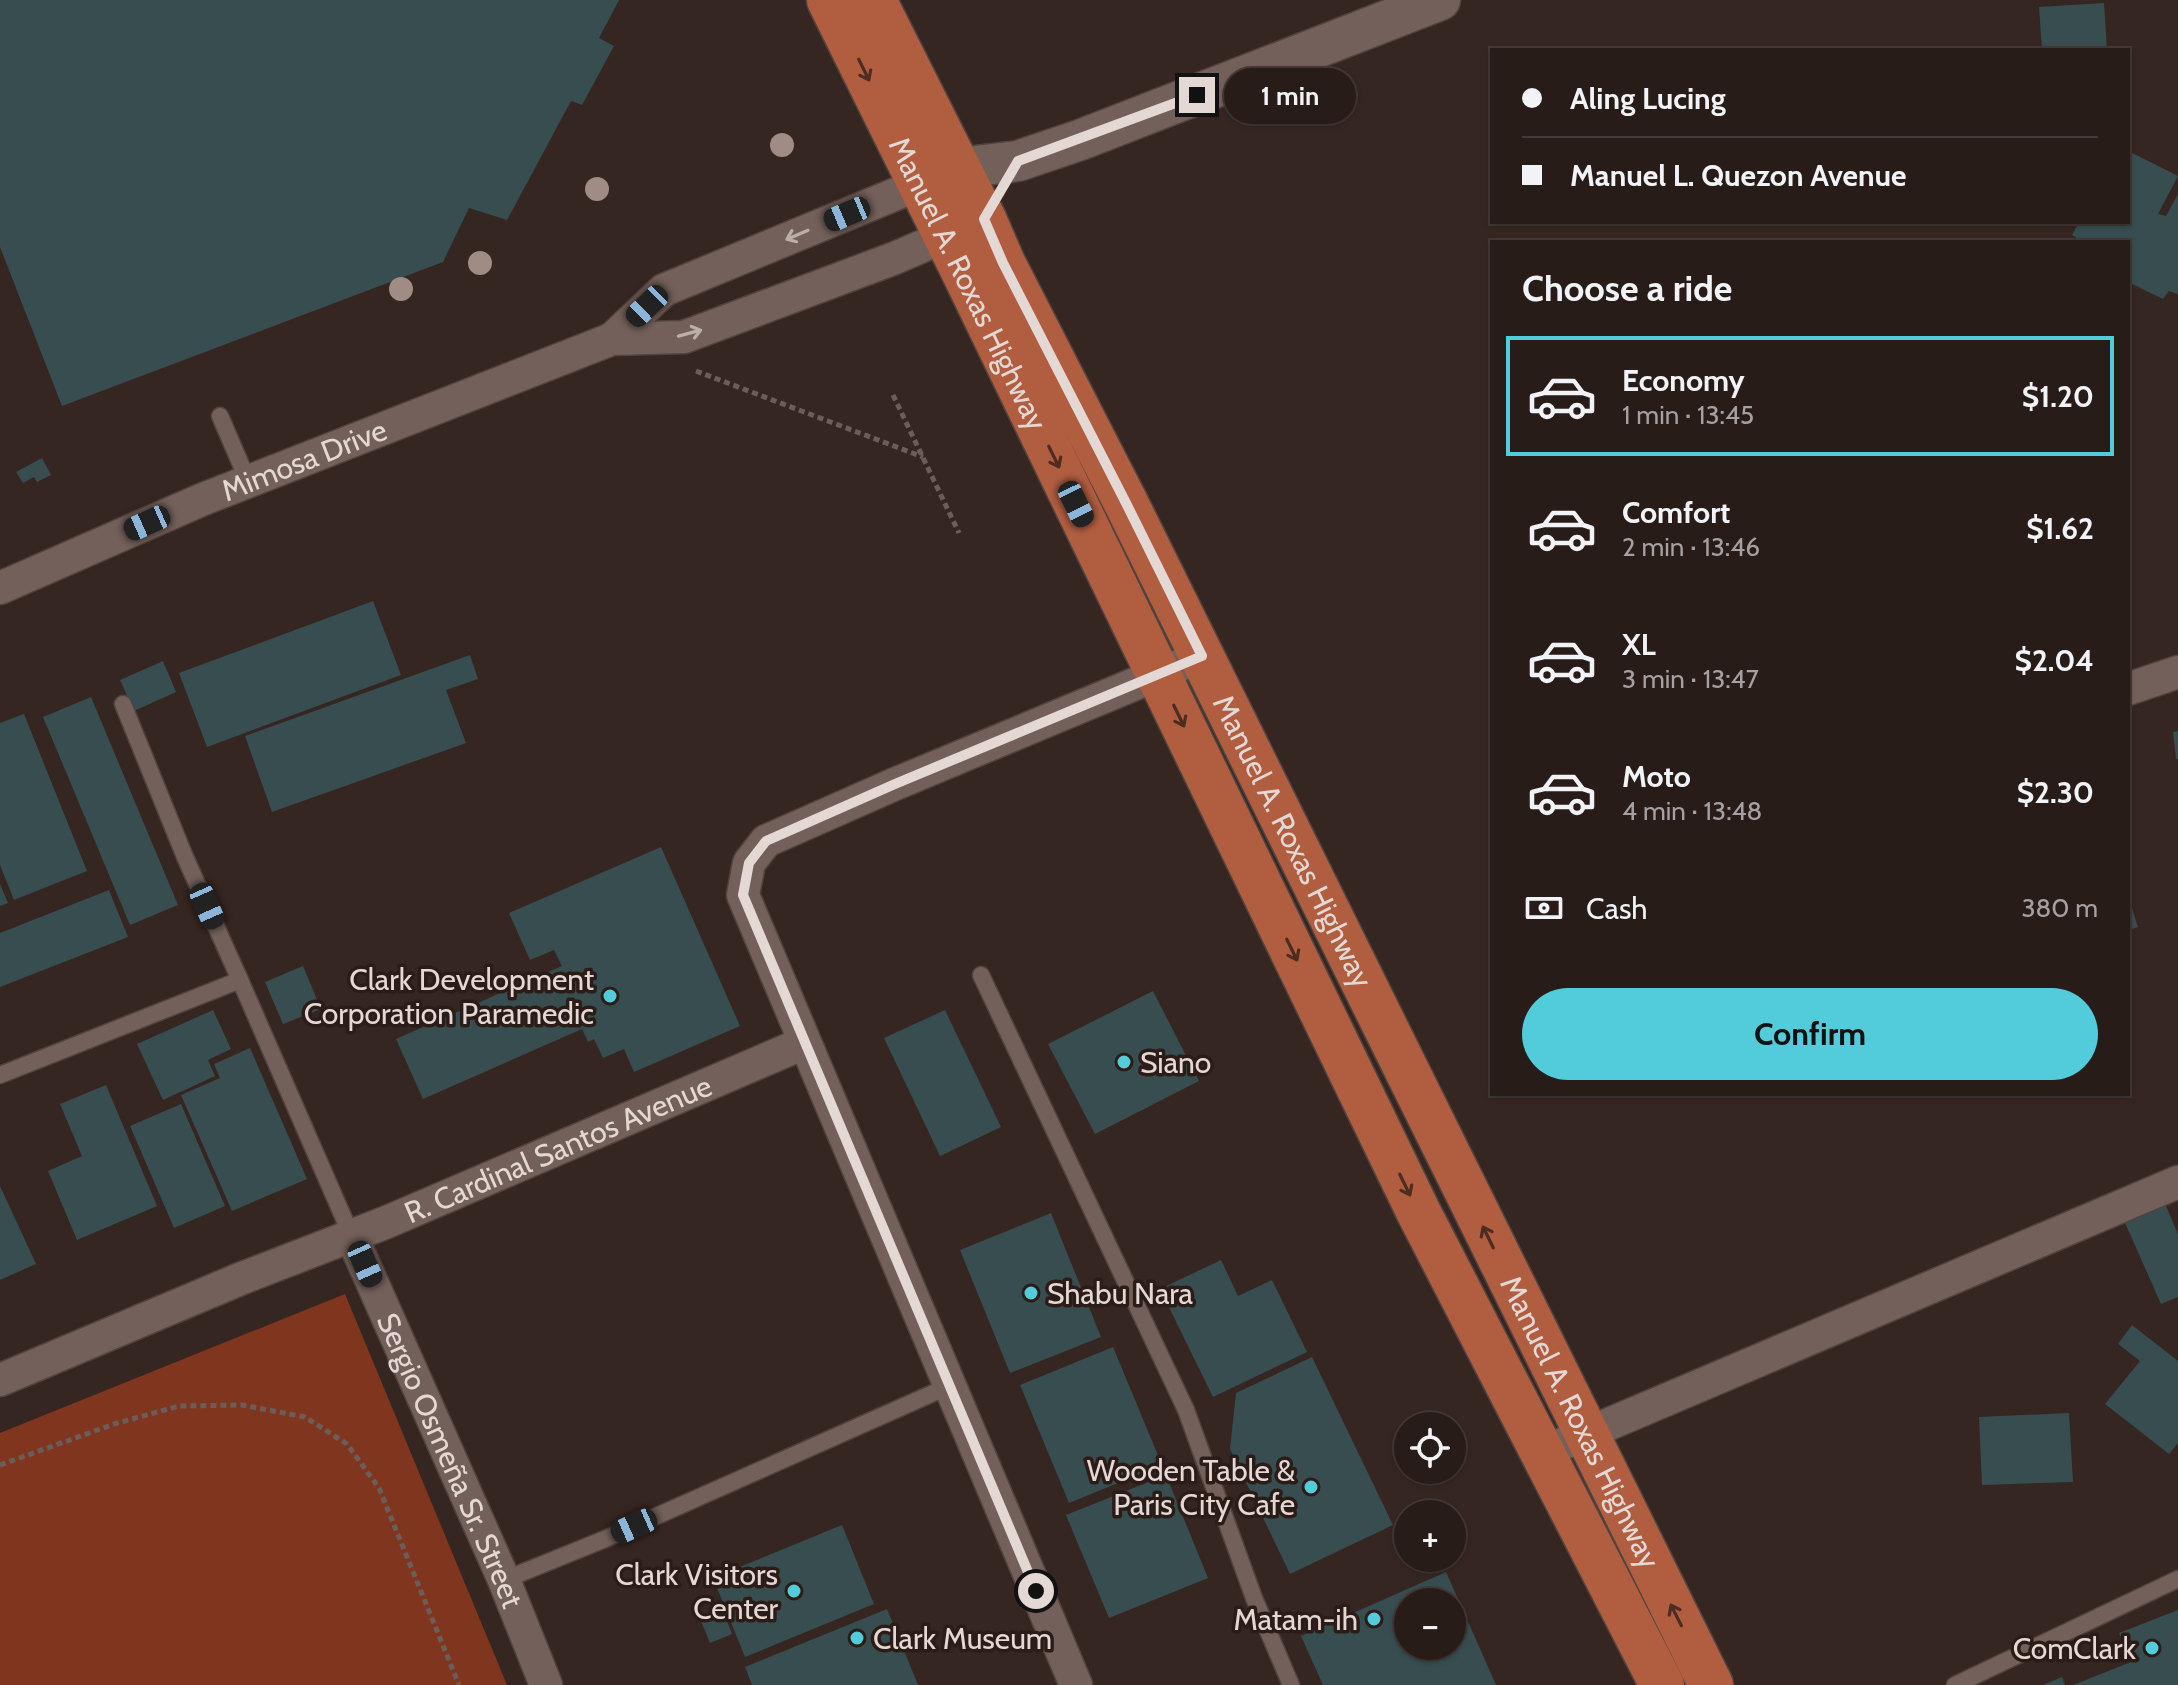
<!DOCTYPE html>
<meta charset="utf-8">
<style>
body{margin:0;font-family:Cabin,sans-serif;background:#302522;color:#f1f3f6;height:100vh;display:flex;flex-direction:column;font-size:30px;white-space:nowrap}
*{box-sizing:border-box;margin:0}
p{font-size:26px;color:#a5a1a2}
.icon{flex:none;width:44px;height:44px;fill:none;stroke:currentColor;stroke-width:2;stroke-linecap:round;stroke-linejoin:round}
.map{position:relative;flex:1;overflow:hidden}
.panel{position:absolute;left:1490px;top:240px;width:640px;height:856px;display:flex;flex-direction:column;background:#281c19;border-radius:0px;box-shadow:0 2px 6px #0004,0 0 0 2px #443a38}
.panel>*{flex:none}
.banner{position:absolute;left:1490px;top:48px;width:640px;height:176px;border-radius:0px;box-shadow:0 2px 6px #0004,0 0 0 2px #443a38;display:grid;align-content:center;height:176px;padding:0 32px;background:#281c19}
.buttons{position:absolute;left:1394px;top:1412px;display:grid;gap:16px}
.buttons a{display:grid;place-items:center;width:72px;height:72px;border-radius:50%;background:#281c19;box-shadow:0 2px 6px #0004,0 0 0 2px #443a38;font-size:40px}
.end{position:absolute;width:36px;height:36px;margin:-18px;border:10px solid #e4d8d5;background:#111;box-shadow:0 0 0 4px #111}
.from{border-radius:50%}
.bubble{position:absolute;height:56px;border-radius:28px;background:#281c19;box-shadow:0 2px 6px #0004,0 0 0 2px #443a38;font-size:26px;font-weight:700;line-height:56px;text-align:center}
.car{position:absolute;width:24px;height:48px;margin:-24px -12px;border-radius:10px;box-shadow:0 0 6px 2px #0007;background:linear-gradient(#222 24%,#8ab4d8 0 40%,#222 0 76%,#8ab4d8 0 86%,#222 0)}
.banner b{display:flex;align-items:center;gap:28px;height:76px;font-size:30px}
.banner b+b{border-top:2px solid #443a38}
.banner i{width:20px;height:20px;background:#f1f3f6}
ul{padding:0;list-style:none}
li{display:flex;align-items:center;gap:24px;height:120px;margin:0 16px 12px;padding:0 16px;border:4px solid transparent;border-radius:0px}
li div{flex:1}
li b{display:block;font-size:30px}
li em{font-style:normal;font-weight:700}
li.current{border-color:#52cbda}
li>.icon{width:72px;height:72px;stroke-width:1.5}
h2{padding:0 32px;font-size:36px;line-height:96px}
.pay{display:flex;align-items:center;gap:20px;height:88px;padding:0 32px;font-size:30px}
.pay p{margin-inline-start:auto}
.cta{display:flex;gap:16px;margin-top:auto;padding:16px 32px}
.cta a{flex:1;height:92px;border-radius:48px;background:#52cbda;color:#111;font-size:32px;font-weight:700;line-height:92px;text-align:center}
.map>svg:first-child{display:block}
</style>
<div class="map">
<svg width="2178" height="1685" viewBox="0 0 2178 1685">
<rect width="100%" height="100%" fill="#362621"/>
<path fill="#80361e" d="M 345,1294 L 507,1685 L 0,1685 L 0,1433 Z"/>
<path fill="#374d50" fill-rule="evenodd" d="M 0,0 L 619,0 L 599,38 L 614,46 L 582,105 L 571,101 L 507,220 L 469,208 L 443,262 L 62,406 L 0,247 Z
M 2104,3 L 2107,50 L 2042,50 L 2039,7 Z
M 2128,151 L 2178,176 L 2158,214 L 2166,216 L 2178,194 L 2178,294 L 2169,291 L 2163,299 L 2128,282 L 2128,242 L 2083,242 L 2072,235 L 2079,222 L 2128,222 Z
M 42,458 L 51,475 L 37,482 L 34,477 L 23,483 L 16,472 Z
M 2128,571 L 2130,571 L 2132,594 L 2128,594 Z
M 373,601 L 401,675 L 207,747 L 179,673 Z
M 470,655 L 478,679 L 446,690 L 466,743 L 272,812 L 245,736 Z
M 163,661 L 176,692 L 134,711 L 120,680 Z
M 91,697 L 178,905 L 130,925 L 43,717 Z
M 24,714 L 87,871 L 14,900 L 0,865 L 0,723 Z
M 2178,731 L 2178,759 L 2176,759 L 2173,732 Z
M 661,847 L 740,1026 L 634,1072 L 624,1049 L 603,1058 L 594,1039 L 588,1042 L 582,1029 L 423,1099 L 396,1039 L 562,966 L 554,950 L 530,960 L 509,913 Z
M 0,884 L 8,903 L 0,906 Z
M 109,890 L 128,937 L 0,987 L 0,933 Z
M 2128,896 L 2138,927 L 2128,930 Z
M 303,966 L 321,1009 L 283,1024 L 265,982 Z
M 1153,991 L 1199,1081 L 1095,1134 L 1048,1044 Z
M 213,1010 L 231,1049 L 208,1060 L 215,1076 L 163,1100 L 137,1044 Z
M 945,1010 L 1001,1127 L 940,1156 L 884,1038 Z
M 250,1048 L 307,1179 L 232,1211 L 181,1095 L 220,1078 L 214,1064 Z
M 106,1085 L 157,1206 L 77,1240 L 48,1171 L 82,1156 L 60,1104 Z
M 181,1104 L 225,1206 L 174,1228 L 130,1126 Z
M 0,1186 L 36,1264 L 0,1280 Z
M 2163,1199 L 2178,1234 L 2178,1297 L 2161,1304 L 2122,1216 Z
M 1051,1213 L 1101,1337 L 1010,1373 L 960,1250 Z
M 1221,1260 L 1238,1296 L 1272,1280 L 1307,1352 L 1213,1397 L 1160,1289 Z
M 2132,1325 L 2178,1361 L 2178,1443 L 2169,1454 L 2105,1404 L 2140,1361 L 2118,1344 Z
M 1113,1347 L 1162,1465 L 1069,1503 L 1020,1385 Z
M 1312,1357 L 1393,1525 L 1290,1574 L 1230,1449 L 1236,1393 Z
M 2069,1413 L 2073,1482 L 1982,1485 L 1979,1417 Z
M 1166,1475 L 1208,1578 L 1109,1618 L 1066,1515 Z
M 842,1525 L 874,1604 L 745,1657 L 713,1578 Z
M 1446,1572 L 1496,1685 L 1323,1685 L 1301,1636 ZM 1408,1602 L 1452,1602 L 1452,1646 L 1408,1646 Z
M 887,1609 L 918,1685 L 752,1685 L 745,1667 Z
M 2178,1610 L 2178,1685 L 2073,1685 L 2131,1662 L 2119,1633 Z
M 724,1613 L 732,1634 L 710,1643 L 701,1621 Z
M 2062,1677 L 2065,1685 L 2043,1685 Z"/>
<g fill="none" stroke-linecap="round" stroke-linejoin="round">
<defs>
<path id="service" d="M 220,416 L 248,481
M 123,704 L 185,857 L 240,980
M 981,975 L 1186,1410 L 1254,1598 L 1291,1685
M 0,1075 L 240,980 L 352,1237
M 504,1580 L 605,1539 L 949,1386
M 1955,1685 L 2178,1579"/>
<g id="minor">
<path d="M 612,339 L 664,290 L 920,184"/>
<path id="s1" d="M 0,588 L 201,500 L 612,339 L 684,337 L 895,258 L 946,236"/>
<path d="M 2128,689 L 2178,672"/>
<path id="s2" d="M 352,1237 L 504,1580 L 546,1685"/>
<path id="s3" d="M 0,1380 L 240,1279 L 387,1222 L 804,1043"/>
<path d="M 1541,1453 L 2178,1182"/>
<path d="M 1076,1685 L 743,895 L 749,863 L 766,841 L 895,784 L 1202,656"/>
</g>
<path id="tertiary" d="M 929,180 L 957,168 L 1018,161 L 1080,140 L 1440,0"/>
<g id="primary">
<path id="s4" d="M 829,0 L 966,277 L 1418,1211 L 1662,1685"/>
<path id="s5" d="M 874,0 L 984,219 L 1003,263 L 1126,503 L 1711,1685"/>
</g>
</defs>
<use href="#service" stroke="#51433f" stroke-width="19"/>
<use href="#minor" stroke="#51433f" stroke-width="35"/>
<use href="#tertiary" stroke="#51433f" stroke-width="43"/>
<use href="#primary" stroke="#51433f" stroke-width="47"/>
<path stroke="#6c5d59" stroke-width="5" stroke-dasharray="6 4" stroke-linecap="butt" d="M 696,371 L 923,457
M 893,395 L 959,533
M 0,1465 L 114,1424 L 179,1406 L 242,1405 L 305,1417 L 347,1444 L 379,1488 L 459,1685"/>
<use href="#service" stroke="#74605a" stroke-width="16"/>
<use href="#minor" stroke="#74605a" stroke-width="32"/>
<use href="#tertiary" stroke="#74605a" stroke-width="40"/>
<use href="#primary" stroke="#b15d40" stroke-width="44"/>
</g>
<g fill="#a08b85">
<circle cx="782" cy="145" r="12"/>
<circle cx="597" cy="189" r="12"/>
<circle cx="480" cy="263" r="12"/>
<circle cx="401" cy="289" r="12"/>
</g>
<defs><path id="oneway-shaft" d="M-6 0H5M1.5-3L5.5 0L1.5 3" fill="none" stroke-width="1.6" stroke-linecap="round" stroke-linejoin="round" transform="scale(2)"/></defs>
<g stroke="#4d2c21">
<use href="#oneway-shaft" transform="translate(864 70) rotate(64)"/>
<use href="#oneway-shaft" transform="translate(1054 457) rotate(64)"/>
<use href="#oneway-shaft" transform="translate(1179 716) rotate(64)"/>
<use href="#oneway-shaft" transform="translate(1292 950) rotate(64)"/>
<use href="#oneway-shaft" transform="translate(1405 1185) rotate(64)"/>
<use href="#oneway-shaft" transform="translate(1488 1237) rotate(-116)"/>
<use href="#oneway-shaft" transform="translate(1676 1615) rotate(-117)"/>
</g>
<g stroke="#bdaeaa">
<use href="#oneway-shaft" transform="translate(797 235) rotate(157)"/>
<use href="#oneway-shaft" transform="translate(690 333) rotate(-15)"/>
</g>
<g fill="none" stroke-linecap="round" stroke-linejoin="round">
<path stroke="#e4d8d5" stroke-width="10" d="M 1036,1591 L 743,895 L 749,863 L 766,841 L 895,784 L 1202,656 L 1126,503 L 1003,263 L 984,219 L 1018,161 L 1197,95"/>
</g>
<g fill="#52cbda" stroke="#2c1c17" stroke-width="3">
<circle cx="610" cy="996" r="8"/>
<circle cx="1124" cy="1062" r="8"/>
<circle cx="1031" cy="1293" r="8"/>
<circle cx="1311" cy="1487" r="8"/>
<circle cx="794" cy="1591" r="8"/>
<circle cx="1374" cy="1619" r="8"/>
<circle cx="857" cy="1638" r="8"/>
<circle cx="2152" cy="1648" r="8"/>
</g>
<g text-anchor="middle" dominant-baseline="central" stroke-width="7" stroke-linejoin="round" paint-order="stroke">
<g font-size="30" fill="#e4d8d5" stroke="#2c1c17">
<text stroke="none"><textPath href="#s4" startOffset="316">Manuel A. Roxas Highway</textPath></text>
<text stroke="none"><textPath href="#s1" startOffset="330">Mimosa Drive</textPath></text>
<text stroke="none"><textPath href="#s5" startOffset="940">Manuel A. Roxas Highway</textPath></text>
<text stroke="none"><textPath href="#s3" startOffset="604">R. Cardinal Santos Avenue</textPath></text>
<text stroke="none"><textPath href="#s5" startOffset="1588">Manuel A. Roxas Highway</textPath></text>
<text stroke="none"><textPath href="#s2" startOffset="244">Sergio Osmeña Sr. Street</textPath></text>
</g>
<g font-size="30" fill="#e4d8d5" stroke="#2c1c17" text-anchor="end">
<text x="594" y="979">Clark Development<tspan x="594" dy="34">Corporation Paramedic</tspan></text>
<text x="1140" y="1062" text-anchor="start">Siano</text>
<text x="1047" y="1293" text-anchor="start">Shabu Nara</text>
<text x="1295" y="1470">Wooden Table &amp;<tspan x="1295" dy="34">Paris City Cafe</tspan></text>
<text x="778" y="1574">Clark Visitors<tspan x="778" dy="34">Center</tspan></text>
<text x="1358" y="1619">Matam-ih</text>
<text x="873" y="1638" text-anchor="start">Clark Museum</text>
<text x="2136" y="1648">ComClark</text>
</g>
</g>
</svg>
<div class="buttons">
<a><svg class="icon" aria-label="locate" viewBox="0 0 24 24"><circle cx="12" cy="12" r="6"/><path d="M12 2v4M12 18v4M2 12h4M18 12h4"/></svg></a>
<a>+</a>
<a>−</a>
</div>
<i class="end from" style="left:1036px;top:1591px"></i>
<i class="end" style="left:1197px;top:95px"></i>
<div class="bubble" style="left:1224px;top:68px;width:132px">1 min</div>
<i class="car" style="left:847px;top:214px;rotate:247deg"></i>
<i class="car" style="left:647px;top:306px;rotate:226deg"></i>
<i class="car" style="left:1076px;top:504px;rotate:154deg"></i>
<i class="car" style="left:147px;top:523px;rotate:246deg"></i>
<i class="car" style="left:207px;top:906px;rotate:156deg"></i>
<i class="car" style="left:365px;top:1264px;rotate:156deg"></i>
<i class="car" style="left:634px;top:1526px;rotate:246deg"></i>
<div class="banner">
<b><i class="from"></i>Aling Lucing</b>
<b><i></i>Manuel L. Quezon Avenue</b>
</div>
<section class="panel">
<h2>Choose a ride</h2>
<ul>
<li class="current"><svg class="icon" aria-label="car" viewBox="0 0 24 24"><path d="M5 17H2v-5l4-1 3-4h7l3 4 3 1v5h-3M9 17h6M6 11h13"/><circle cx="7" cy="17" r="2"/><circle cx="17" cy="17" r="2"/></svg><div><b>Economy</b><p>1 min · 13:45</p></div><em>$1.20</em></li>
<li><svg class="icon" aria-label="car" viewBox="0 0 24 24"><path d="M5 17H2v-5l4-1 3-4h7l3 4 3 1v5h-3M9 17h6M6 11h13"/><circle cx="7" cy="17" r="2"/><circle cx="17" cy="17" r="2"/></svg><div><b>Comfort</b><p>2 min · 13:46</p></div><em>$1.62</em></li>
<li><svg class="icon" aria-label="car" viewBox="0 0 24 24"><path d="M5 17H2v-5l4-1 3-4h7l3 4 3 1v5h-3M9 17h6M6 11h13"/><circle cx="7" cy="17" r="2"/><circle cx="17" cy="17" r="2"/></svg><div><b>XL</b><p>3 min · 13:47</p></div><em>$2.04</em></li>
<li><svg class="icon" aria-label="car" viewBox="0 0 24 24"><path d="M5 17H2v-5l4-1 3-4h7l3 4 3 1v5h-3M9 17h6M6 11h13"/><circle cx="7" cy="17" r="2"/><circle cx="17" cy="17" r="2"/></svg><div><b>Moto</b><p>4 min · 13:48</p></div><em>$2.30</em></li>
</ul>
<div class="pay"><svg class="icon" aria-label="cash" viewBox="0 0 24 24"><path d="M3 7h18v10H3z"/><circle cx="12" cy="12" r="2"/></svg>Cash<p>380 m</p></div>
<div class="cta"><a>Confirm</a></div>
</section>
</div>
